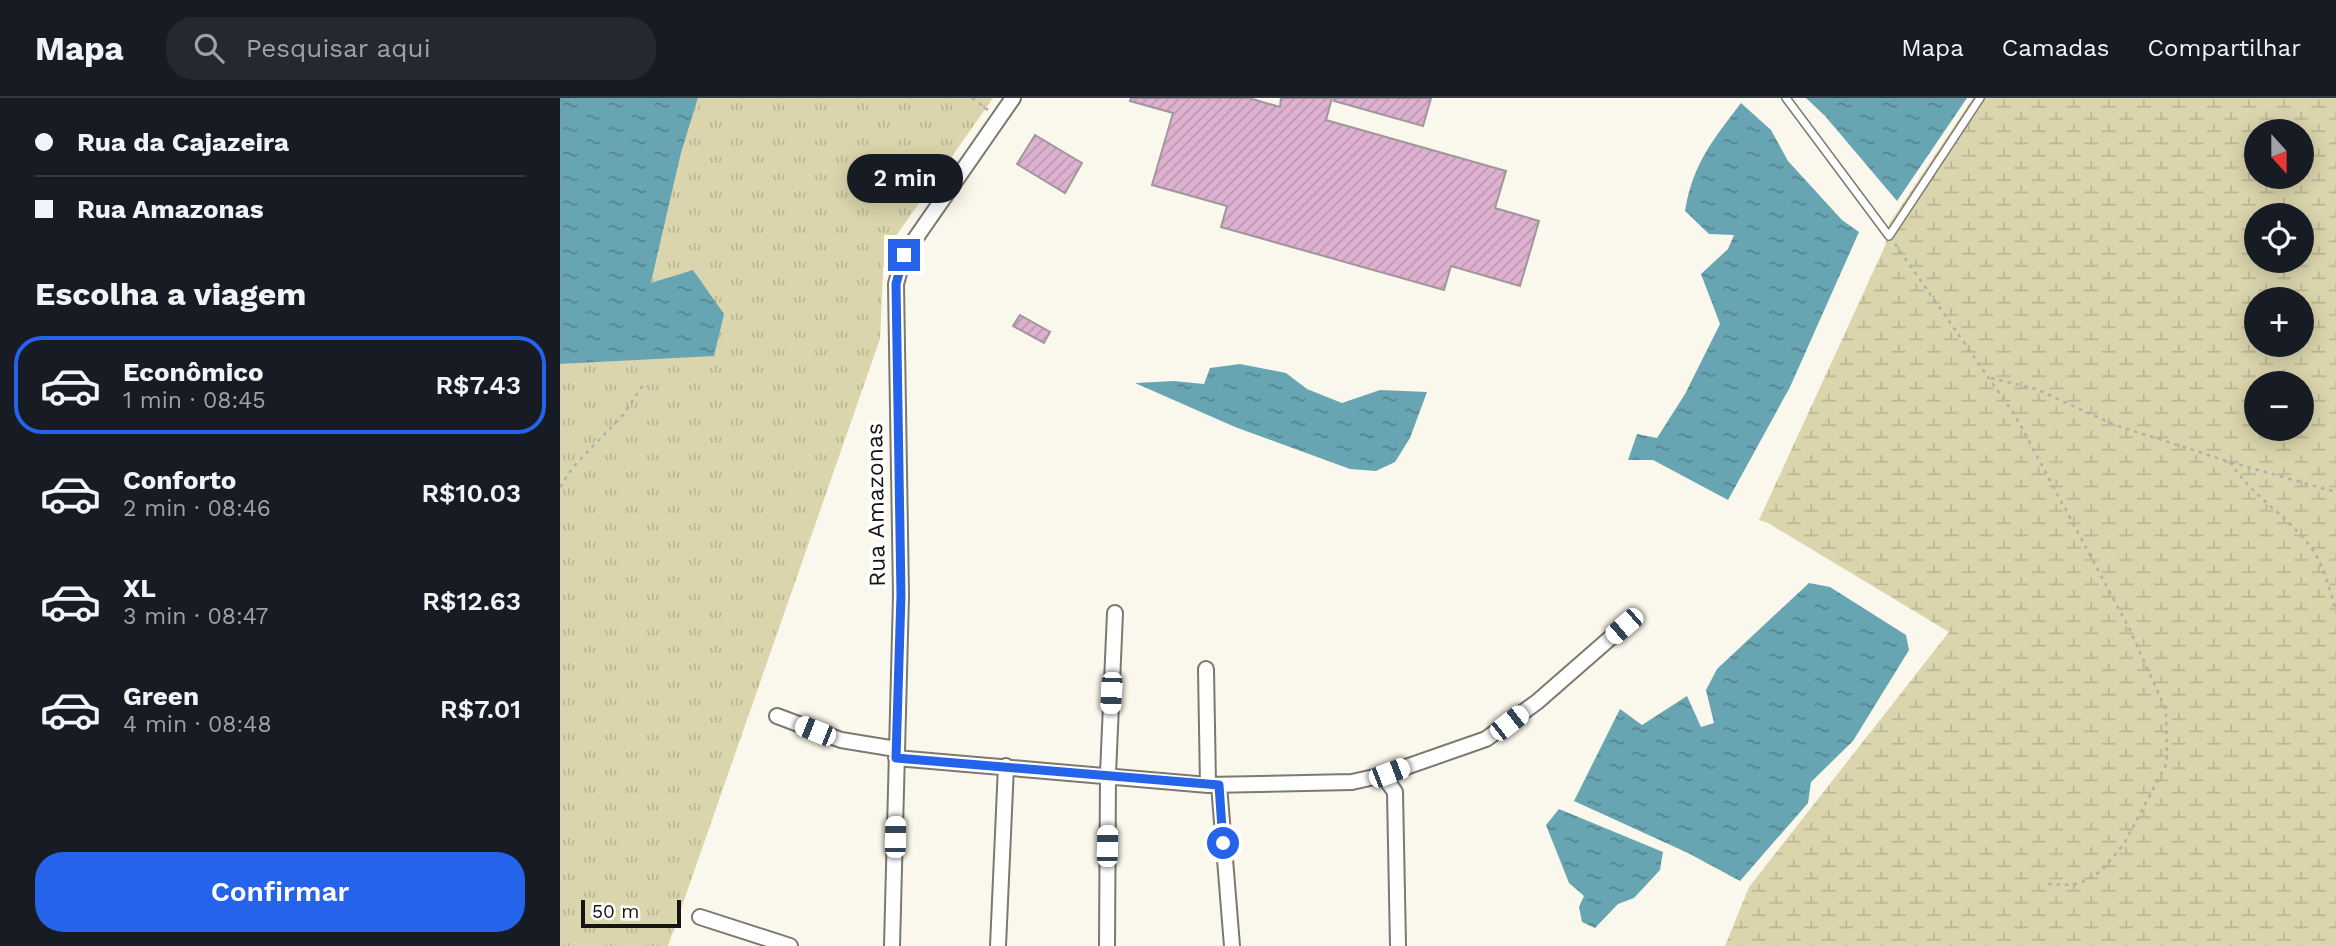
<!DOCTYPE html>
<html lang="pt">
<meta charset="utf-8">
<style>
body{margin:0;font-family:"Work Sans",sans-serif;background:#242831;color:#f1f3f6;height:100vh;display:flex;flex-direction:column;font-size:26px;white-space:nowrap}
*{box-sizing:border-box;margin:0}
p{font-size:23px;color:#9ea1a6}
.icon{flex:none;width:38px;height:38px;fill:none;stroke:currentColor;stroke-width:2;stroke-linecap:round;stroke-linejoin:round}
.map{position:relative;flex:1;overflow:hidden}
.sheet{display:flex;flex-direction:column;background:#171b24;width:560px}
.sheet>*{flex:none}
.guide{display:grid;align-content:center;height:154px;padding:0 35px;background:#171b24}
.needle{width:46px;rotate:159deg}
.tools{position:absolute;left:1684px;top:21px;display:grid;gap:14px}
.tools a{display:grid;place-items:center;width:70px;height:70px;border-radius:50%;background:#171b24;box-shadow:0 4px 18px #0003;font-size:35px}
.scale{position:absolute;left:21px;bottom:18px;width:100px;box-sizing:border-box;padding-left:7px;border:4px solid #161511;border-top:0;font-size:19px;line-height:24px;white-space:nowrap;color:#161511;-webkit-text-stroke:5px #fff;paint-order:stroke}
.end{position:absolute;width:32px;height:32px;margin:-16px;border:9px solid #2563eb;background:#fff;box-shadow:0 0 0 4px #fff}
.from{border-radius:50%}
.bubble{position:absolute;height:49px;border-radius:24px;background:#171b24;box-shadow:0 4px 18px #0003;font-size:23px;font-weight:600;line-height:49px;text-align:center}
.car{position:absolute;width:21px;height:42px;margin:-21px -10px;border-radius:9px;box-shadow:0 0 5px 2px #0007;background:linear-gradient(#fff 24%,#345 0 40%,#fff 0 76%,#345 0 86%,#fff 0)}
.guide b{display:flex;align-items:center;gap:24px;height:66px;font-size:26px}
.guide b+b{border-top:2px solid #363941}
.guide i{width:18px;height:18px;background:#f1f3f6}
ul{padding:0;list-style:none}
li{display:flex;align-items:center;gap:21px;height:98px;margin:0 14px 10px;padding:0 21px;border:4px solid transparent;border-radius:28px}
li div{flex:1}
li b{display:block;font-size:26px}
li em{font-style:normal;font-weight:600}
li.active{border-color:#2563eb}
li>.icon{width:63px;height:63px;stroke-width:1.5}
h2{padding:0 35px;font-size:32px;line-height:84px}
.cta{display:flex;gap:14px;margin-top:auto;padding:14px 35px}
.cta a{flex:1;height:80px;border-radius:28px;background:#2563eb;color:#fff;font-size:28px;font-weight:600;line-height:80px;text-align:center}
header{display:flex;align-items:center;gap:42px;box-sizing:border-box;height:98px;padding:0 35px;background:#171b24;border-bottom:2px solid #363941}
header strong{font-size:33px}
nav{display:flex;gap:38px;margin-inline-start:auto;font-size:24px}
.search{width:490px;height:63px;background:#242831;display:flex;align-items:center;gap:18px;box-sizing:border-box;padding:0 24px;border-radius:28px;color:#9ea1a6;font-size:26px}
main{display:flex;flex:1;min-height:0}
.map>svg:first-child{display:block}
</style>
<header>
<strong>Mapa</strong>
<div class="search"><svg class="icon" aria-label="search" viewBox="0 0 24 24"><circle cx="10" cy="10" r="6"/><path d="M15 15l6 6"/></svg>Pesquisar aqui</div>
<nav><a>Mapa</a><a>Camadas</a><a>Compartilhar</a></nav>
</header>
<main>
<section class="sheet">
<div class="guide">
<b><i class="from"></i>Rua da Cajazeira</b>
<b><i></i>Rua Amazonas</b>
</div>
<h2>Escolha a viagem</h2>
<ul>
<li class="active"><svg class="icon" aria-label="car" viewBox="0 0 24 24"><path d="M5 17H2v-5l4-1 3-4h7l3 4 3 1v5h-3M9 17h6M6 11h13"/><circle cx="7" cy="17" r="2"/><circle cx="17" cy="17" r="2"/></svg><div><b>Econômico</b><p>1 min · 08:45</p></div><em>R$7.43</em></li>
<li><svg class="icon" aria-label="car" viewBox="0 0 24 24"><path d="M5 17H2v-5l4-1 3-4h7l3 4 3 1v5h-3M9 17h6M6 11h13"/><circle cx="7" cy="17" r="2"/><circle cx="17" cy="17" r="2"/></svg><div><b>Conforto</b><p>2 min · 08:46</p></div><em>R$10.03</em></li>
<li><svg class="icon" aria-label="car" viewBox="0 0 24 24"><path d="M5 17H2v-5l4-1 3-4h7l3 4 3 1v5h-3M9 17h6M6 11h13"/><circle cx="7" cy="17" r="2"/><circle cx="17" cy="17" r="2"/></svg><div><b>XL</b><p>3 min · 08:47</p></div><em>R$12.63</em></li>
<li><svg class="icon" aria-label="car" viewBox="0 0 24 24"><path d="M5 17H2v-5l4-1 3-4h7l3 4 3 1v5h-3M9 17h6M6 11h13"/><circle cx="7" cy="17" r="2"/><circle cx="17" cy="17" r="2"/></svg><div><b>Green</b><p>4 min · 08:48</p></div><em>R$7.01</em></li>
</ul>
<div class="cta"><a>Confirmar</a></div>
</section>
<div class="map">
<svg width="1776" height="848" viewBox="0 0 1776 848">
<defs>
<pattern id="grass-tufts" width="24" height="20" patternUnits="userSpaceOnUse" patternTransform="scale(1.75)"><rect width="24" height="20" fill="#dbd5ad"/><path d="M3 7l-1-3M5 7V3M7 7l1-3M15 17l-1-3M17 17v-4M19 17l1-3" fill="none" stroke="#bbb694"/></pattern>
<pattern id="wetland-marsh" width="20" height="14" patternUnits="userSpaceOnUse" patternTransform="scale(1.75)"><rect width="20" height="14" fill="#dbd5ad"/><path d="M1 5h8M5 5V1M11 12h8M15 12V8" fill="none" stroke="#bbb694"/></pattern>
<pattern id="water-ripples" width="26" height="14" patternUnits="userSpaceOnUse" patternTransform="scale(1.75)"><rect width="26" height="14" fill="#68a5b2"/><path d="M2 4q2-2 4 0t4 0M15 11q2-2 4 0t4 0" fill="none" stroke="#55858f"/></pattern>
<pattern id="building-hatch" width="6" height="6" patternUnits="userSpaceOnUse" patternTransform="scale(1.75)"><rect width="6" height="6" fill="#ddb1cf"/><path d="M-1 1l2-2M0 6l6-6M5 7l2-2" fill="none" stroke="#bd97b1"/></pattern>
</defs>
<rect width="100%" height="100%" fill="#faf8ec"/>
<path fill="url(#grass-tufts)" d="M 138,0 L 433,0 L 324,155 L 320,241 L 108,848 L 0,848 L 0,266 L 154,257 L 91,186 L 121,55 Z"/>
<path fill="url(#wetland-marsh)" fill-rule="evenodd" d="M 1413,0 L 1776,0 L 1776,848 L 1165,848 L 1189,789 L 1389,534 L 1208,425 L 1199,422 L 1325,148 L 1329,126 ZM 1696,33 L 1741,33 L 1741,79 L 1696,79 ZM 1696,117 L 1741,117 L 1741,163 L 1696,163 ZM 1696,201 L 1741,201 L 1741,247 L 1696,247 ZM 1696,285 L 1741,285 L 1741,331 L 1696,331 Z"/>
<path fill="url(#water-ripples)" d="M 0,0 L 138,0 L 121,55 L 91,185 L 133,172 L 164,216 L 154,258 L 0,266 Z
M 1246,0 L 1407,0 L 1337,103 L 1265,18 Z
M 1181,5 L 1211,32 L 1228,63 L 1282,122 L 1299,134 L 1230,289 L 1168,402 L 1093,362 L 1068,362 L 1077,336 L 1097,340 L 1125,296 L 1160,226 L 1141,176 L 1168,151 L 1174,137 L 1149,136 L 1125,113 C 1133,65 1153,42 1181,5 Z
M 680,266 L 726,275 L 747,291 L 782,305 L 820,292 L 867,294 L 850,340 L 835,364 L 816,373 L 790,371 L 675,329 L 575,285 L 614,283 L 644,286 L 650,270 Z
M 1249,485 L 1270,489 L 1346,537 L 1349,552 L 1293,643 L 1251,684 L 1248,705 L 1180,783 L 1128,755 L 1014,703 L 1060,611 L 1082,627 L 1127,598 L 1141,629 L 1154,625 L 1146,592 L 1157,571 Z
M 999,711 L 1103,754 L 1100,772 L 1074,800 L 1058,806 L 1035,830 L 1022,824 L 1019,809 L 1024,798 L 1009,785 L 986,727 Z"/>
<path fill="url(#building-hatch)" stroke="#a1969d" stroke-width="2" d="M 571,0 L 689,0 L 720,9 L 721,0 L 772,0 L 766,22 L 946,73 L 935,110 L 979,123 L 960,188 L 891,168 L 884,192 L 661,129 L 667,108 L 592,87 L 613,15 L 570,3 Z
M 774,0 L 871,0 L 863,28 L 774,3 Z
M 475,37 L 522,65 L 505,95 L 457,66 Z
M 460,217 L 490,234 L 484,245 L 453,228 Z"/>
<g fill="none" stroke-linecap="round" stroke-linejoin="round">
<defs>
<path id="lane" d="M 1226,0 L 1329,138 L 1420,0"/>
<path id="street" d="M 646,571 L 648,687
M 217,618 L 281,642 L 336,651
M 336,660 L 648,687 L 792,684 L 823,677 L 926,641 L 977,604 L 1064,528
M 823,677 L 835,694 L 838,848
M 659,687 L 672,848
M 140,819 L 230,848
M 332,848 L 341,497 L 336,186 L 344,157 L 453,0
M 438,848 L 446,668
M 547,848 L 548,676 L 555,515"/>
</defs>
<use href="#lane" stroke="#7c7a6f" stroke-width="10"/>
<use href="#street" stroke="#7c7a6f" stroke-width="18"/>
<path stroke="#b3b1a7" stroke-width="2.5" stroke-dasharray="3.5 5" stroke-linecap="butt" d="M 412,0 L 428,12
M 1335,146 L 1456,319 L 1569,530 L 1606,612 L 1607,665 L 1564,746 L 1541,773 L 1525,783 L 1512,787 L 1486,786
M 1431,280 L 1476,291 L 1555,327 L 1670,364 L 1776,394
M 1670,364 C 1693,399 1726,417 1750,448 C 1764,467 1770,492 1776,515
M 0,389 L 13,369 L 63,317 L 83,287"/>
<use href="#lane" stroke="#fff" stroke-width="7"/>
<use href="#street" stroke="#fff" stroke-width="14"/>
</g>
<g fill="none" stroke-linecap="round" stroke-linejoin="round">
<path stroke="#2563eb" stroke-width="9" d="M 344,157 L 336,186 L 341,497 L 336,660 L 659,687 L 663,745"/>
</g>
<g text-anchor="middle" dominant-baseline="central" stroke-width="7" stroke-linejoin="round" paint-order="stroke">
<g font-size="23" fill="#161511" stroke="#fff">
<text transform="translate(316 407) rotate(-91)">Rua Amazonas</text>
</g>
</g>
</svg>
<div class="tools">
<a><svg class="needle" viewBox="-14 -14 28 28"><path d="M0-13l5 13h-10z" fill="#e53935"/><path d="M0 13l5-13h-10z" fill="#9ea1a6"/></svg></a>
<a><svg class="icon" aria-label="locate" viewBox="0 0 24 24"><circle cx="12" cy="12" r="6"/><path d="M12 2v4M12 18v4M2 12h4M18 12h4"/></svg></a>
<a>+</a>
<a>−</a>
</div>
<div class="scale">50 m</div>
<i class="end from" style="left:663px;top:745px"></i>
<i class="end" style="left:344px;top:157px"></i>
<div class="bubble" style="left:287px;top:56px;width:116px">2 min</div>
<i class="car" style="left:1064px;top:528px;rotate:229deg"></i>
<i class="car" style="left:551px;top:595px;rotate:183deg"></i>
<i class="car" style="left:949px;top:625px;rotate:52deg"></i>
<i class="car" style="left:255px;top:633px;rotate:292deg"></i>
<i class="car" style="left:829px;top:675px;rotate:69deg"></i>
<i class="car" style="left:335px;top:739px;rotate:1deg"></i>
<i class="car" style="left:547px;top:748px;rotate:1deg"></i>
</div>
</main>
